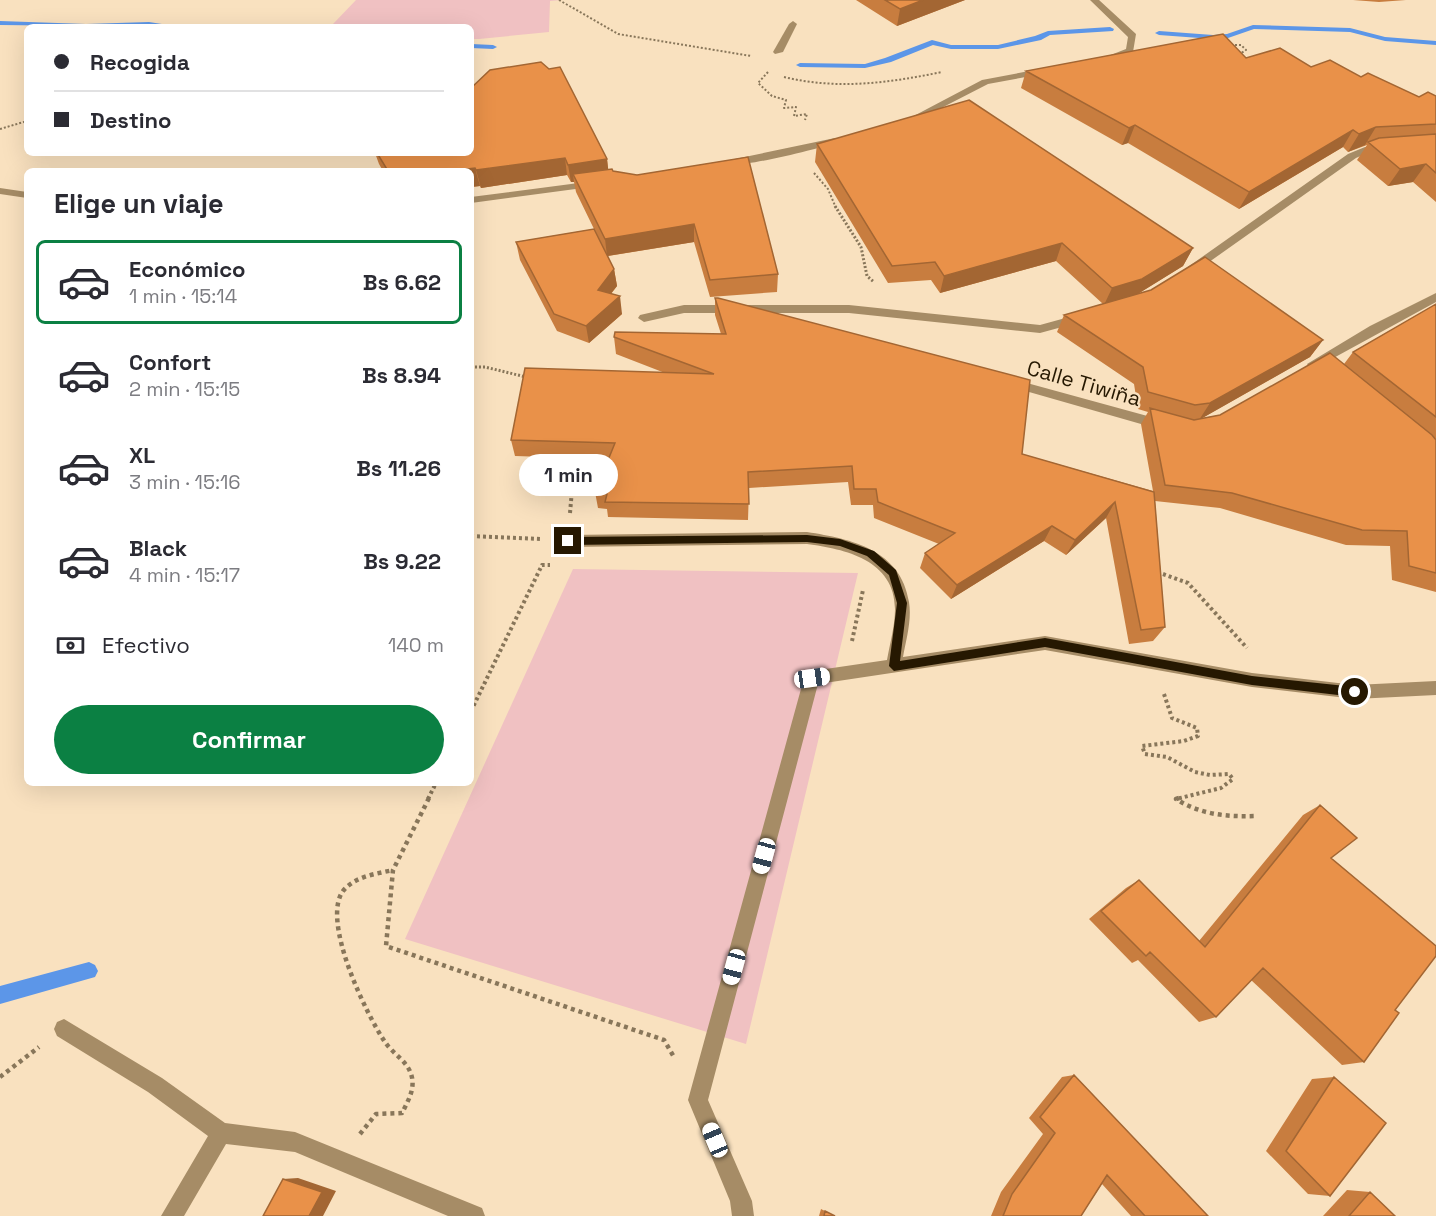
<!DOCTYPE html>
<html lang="es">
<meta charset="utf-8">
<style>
body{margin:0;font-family:"Space Grotesk",sans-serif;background:#f2f2f3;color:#2b2b33;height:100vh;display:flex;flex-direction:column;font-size:22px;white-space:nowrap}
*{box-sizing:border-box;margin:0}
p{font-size:20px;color:#7c7c81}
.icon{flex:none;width:33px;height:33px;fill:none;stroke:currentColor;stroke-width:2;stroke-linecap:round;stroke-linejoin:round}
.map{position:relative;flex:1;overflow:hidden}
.details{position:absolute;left:24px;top:168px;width:450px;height:618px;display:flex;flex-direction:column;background:#fff;border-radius:9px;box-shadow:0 6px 24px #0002}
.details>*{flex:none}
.guide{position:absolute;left:24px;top:24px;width:450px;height:132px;border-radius:9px;box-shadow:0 6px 24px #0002;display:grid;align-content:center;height:132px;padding:0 30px;background:#fff}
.end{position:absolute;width:27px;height:27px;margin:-14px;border:8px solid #261801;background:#fff;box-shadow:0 0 0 3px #fff}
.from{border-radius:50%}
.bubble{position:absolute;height:42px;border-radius:21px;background:#fff;box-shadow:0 6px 24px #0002;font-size:20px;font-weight:600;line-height:42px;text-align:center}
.car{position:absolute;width:18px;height:36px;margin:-18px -9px;border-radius:8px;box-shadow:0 0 4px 2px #0007;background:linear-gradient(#fff 24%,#345 0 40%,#fff 0 76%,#345 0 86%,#fff 0)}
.guide b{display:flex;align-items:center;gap:21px;height:57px;font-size:22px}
.guide b+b{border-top:2px solid #e1e1e2}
.guide i{width:15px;height:15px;background:#2b2b33}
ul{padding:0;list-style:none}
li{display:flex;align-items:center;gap:18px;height:84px;margin:0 12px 9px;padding:0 18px;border:3px solid transparent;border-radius:9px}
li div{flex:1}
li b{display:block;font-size:22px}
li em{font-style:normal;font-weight:600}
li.on{border-color:#0b8043}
li>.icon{width:54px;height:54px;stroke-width:1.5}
h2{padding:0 30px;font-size:27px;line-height:72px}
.pay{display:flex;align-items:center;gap:15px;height:66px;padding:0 30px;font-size:22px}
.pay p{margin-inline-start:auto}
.cta{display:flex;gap:12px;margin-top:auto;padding:12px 30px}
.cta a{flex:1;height:69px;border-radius:36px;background:#0b8043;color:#fff;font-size:24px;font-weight:600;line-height:69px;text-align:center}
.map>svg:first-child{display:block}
</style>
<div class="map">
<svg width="1436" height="1216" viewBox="0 0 1436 1216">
<rect width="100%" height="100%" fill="#f9e1bf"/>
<path fill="#f0c1c2" d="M 356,0 L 561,0 L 550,1 L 549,32 L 479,39 L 471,39 L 471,27 L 333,27 L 333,24 Z
M 573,569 L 858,573 L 746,1044 L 405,939 Z"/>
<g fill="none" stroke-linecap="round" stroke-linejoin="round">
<path fill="#5c96e8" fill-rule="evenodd" d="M 0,21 L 86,24 L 149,22 L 181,27 L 0,25 Z
M 1253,25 L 1350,28 L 1385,37 L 1436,41 L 1436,45 L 1385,41 L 1350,32 L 1254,29 L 1228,38 L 1213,39 L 1159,35 L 1155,33 L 1159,31 L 1213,35 L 1227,34 Z
M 1110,27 L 1114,29 L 1113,31 L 1050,35 L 1041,40 L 998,49 L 951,49 L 933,45 L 891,62 L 865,68 L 800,67 L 796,65 L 800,63 L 865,64 L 885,58 L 932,40 L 951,45 L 998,45 L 1035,36 L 1048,31 Z
M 471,44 L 493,45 L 497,47 L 493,49 L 471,48 Z
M 89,962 L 95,965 L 98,971 L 95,977 L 0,1004 L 0,986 Z"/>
<path stroke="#88765a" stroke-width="2" stroke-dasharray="2 2" stroke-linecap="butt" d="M 559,0 L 618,34 L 751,56
M 1231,45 L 1241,45 L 1246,50 L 1238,55
M 768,72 L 758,83 L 772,96 L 786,100 L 784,108 L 796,107 L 794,116 L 807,114 L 805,120
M 784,77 C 838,90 888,83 942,72
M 0,129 L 27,121
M 814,173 L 828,189 L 836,208"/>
<path stroke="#88765a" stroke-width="3" stroke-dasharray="2 2" stroke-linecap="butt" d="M 835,206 L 861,247 L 867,276 L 874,282
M 471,367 L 485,367 L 526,377
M 574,469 L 575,455"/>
<path stroke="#88765a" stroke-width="4" stroke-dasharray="3 3" stroke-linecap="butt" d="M 570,513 L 574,467
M 471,536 L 540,539
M 1163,574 L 1188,583 L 1247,648
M 852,641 L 863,590
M 1164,694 L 1172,718 L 1197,728 L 1198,736 L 1184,741 L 1142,746 L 1145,754 L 1167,757 L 1195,772 L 1210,775 L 1229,774 L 1233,779 L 1221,788 L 1176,799
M 471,711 L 542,565 L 550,565
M 428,799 L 436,783"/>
<path stroke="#88765a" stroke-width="4.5" stroke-dasharray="4 4" stroke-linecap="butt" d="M 429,798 L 393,870 L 386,946 L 664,1040 L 674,1057
M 1179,798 L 1176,799 C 1201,815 1228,817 1257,816
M 0,1077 L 39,1047
M 360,1134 L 376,1114 L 402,1113 C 408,1101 416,1088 411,1074 C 407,1061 392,1053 385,1042 C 366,1014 321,921 343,891 C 355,876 376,874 393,870"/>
<path fill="#a68c66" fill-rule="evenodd" d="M 793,21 L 797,24 L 783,52 L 775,54 L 773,52 L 789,24 Z"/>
<path fill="#a68c66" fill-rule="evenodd" d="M 1090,0 L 1099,0 L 1136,34 L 1133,52 L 1109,62 L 1103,62 L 1103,58 L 1126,49 L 1128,37 Z
M 1045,68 L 1050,71 L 1048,73 L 988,84 L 916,121 L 908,119 L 982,80 Z
M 835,138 L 839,139 L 839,143 C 821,147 735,171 725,163 L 730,160 Z
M 1382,146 L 1387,149 L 1386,151 L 1367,153 L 1356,158 L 1195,272 L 1187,272 L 1185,269 L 1348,154 L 1365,147 Z
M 594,181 L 598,182 L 598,186 L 471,203 L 471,197 Z
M 0,188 L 27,192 L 27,198 L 0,194 Z
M 1436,293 L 1436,302 L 1317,367 L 1309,367 L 1307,364 L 1370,326 Z
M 684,305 L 849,305 L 1040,325 L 1080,314 L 1086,318 L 1084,321 L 1040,333 L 849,313 L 684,313 L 644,322 L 638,318 L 640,315 Z
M 1012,379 L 1162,420 L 1169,425 L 1162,430 L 1008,386 L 1006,383 Z
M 807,532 C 852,539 901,550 909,602 C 912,620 906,640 903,657 L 1045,636 L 1252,673 L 1355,685 L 1436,681 L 1436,695 L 1355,699 L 1252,687 L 1045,650 L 818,684 L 708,1100 L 752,1201 L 754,1216 L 732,1216 L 730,1201 L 688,1100 L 804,678 L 806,673 L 812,671 L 887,660 C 890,643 895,626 895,609 C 895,560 845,549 807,544 L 568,547 L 563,545 L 561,541 L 563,537 L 568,535 Z
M 64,1019 L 162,1078 L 225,1123 L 295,1132 L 482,1208 L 485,1216 L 448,1216 L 295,1152 L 226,1144 L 184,1216 L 161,1216 L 208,1136 L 148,1092 L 57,1036 L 54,1029 L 57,1022 Z"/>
</g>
<path fill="#c87d3f" d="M 856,0 L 965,0 L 897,26 Z
M 1353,0 L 1406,0 L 1379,2 Z
M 1246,58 L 1311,67 L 1361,77 L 1419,97 L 1436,96 L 1436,202 L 1413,182 L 1388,186 L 1357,160 L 1367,145 L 1348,152 L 1343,147 L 1239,209 L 1128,143 L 1122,145 L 1021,88 L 1026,71 Z
M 817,144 L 1193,248 L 1183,266 L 1139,293 L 1323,340 L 1310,357 L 1202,418 L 1220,415 L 1344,364 L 1353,352 L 1436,304 L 1436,592 L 1392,580 L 1390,546 L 1346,545 L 1220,508 L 1155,501 L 1165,627 L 1153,641 L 1129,644 L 1106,518 L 1066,555 L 1044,541 L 951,599 L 920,568 L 925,553 L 939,544 L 874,518 L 873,505 L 851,505 L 848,482 L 749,488 L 748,520 L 608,517 L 607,509 L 598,508 L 595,492 L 609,459 L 515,456 L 511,440 L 665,373 L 616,354 L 614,337 L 721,334 L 715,315 L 715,298 L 1022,454 L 1153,491 L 1141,424 L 1148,412 L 1138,409 L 1134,384 L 1057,332 L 1064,315 L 1103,304 L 1056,261 L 940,293 L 931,280 L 888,283 L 815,162 Z
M 375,153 L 471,153 L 607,159 L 608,169 L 613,171 L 778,274 L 777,292 L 710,297 L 694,242 L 608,256 L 614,269 L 617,286 L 611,294 L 622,314 L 589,343 L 557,331 L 520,260 L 516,242 L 594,229 L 576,192 L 574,182 L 571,182 L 567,175 L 481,188 L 480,186 L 471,187 L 471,171 L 383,171 L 379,164 Z
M 1320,805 L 1331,858 L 1395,1010 L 1364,1062 L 1342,1065 L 1251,980 L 1216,1017 L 1199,1022 L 1138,960 L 1132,963 L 1089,919 L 1126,888 L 1139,880 L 1199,941 L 1303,815 Z
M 1074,1075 L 1208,1216 L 1131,1216 L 1102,1184 L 1081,1216 L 991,1216 L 1001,1192 L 1043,1134 L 1029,1118 L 1062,1077 Z
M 1334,1077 L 1330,1196 L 1308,1194 L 1266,1151 L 1312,1079 Z
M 1347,1190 L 1370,1192 L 1395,1216 L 1323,1216 Z
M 821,1209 L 835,1216 L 819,1216 Z"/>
<path fill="#a36633" d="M 923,0 L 965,0 L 897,26 L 900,9 Z
M 1135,125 L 1128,143 L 1122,145 L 1129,128 Z
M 1376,127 L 1365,145 L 1348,152 L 1359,134 Z
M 1353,130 L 1343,147 L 1239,209 L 1249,192 Z
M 565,158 L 567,175 L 481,188 L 476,170 Z
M 607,159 L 609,176 L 573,174 L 574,182 L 571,182 L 568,165 Z
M 1426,164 L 1413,182 L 1388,186 L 1400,169 Z
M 475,168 L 480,186 L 471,187 L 471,171 L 451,171 Z
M 694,224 L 694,242 L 607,256 L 605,239 Z
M 1062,243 L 1056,261 L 940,293 L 944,276 Z
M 1193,248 L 1183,266 L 1133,297 L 1104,305 L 1112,288 Z
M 614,269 L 617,286 L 600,307 L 598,290 Z
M 620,296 L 622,314 L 589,343 L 586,326 Z
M 1323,340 L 1310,357 L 1199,420 L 1210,403 Z
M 1115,502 L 1106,518 L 1066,555 L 1075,540 Z
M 1052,526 L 1044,541 L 951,599 L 957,585 Z
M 298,1178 L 336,1191 L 323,1216 L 309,1216 L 283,1179 Z"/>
<path fill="#e99149" stroke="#a36633" stroke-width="1.5" d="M 885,0 L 923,0 L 900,9 Z
M 1223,34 L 1246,58 L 1280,48 L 1311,67 L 1330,60 L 1361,77 L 1368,73 L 1419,97 L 1428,92 L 1436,96 L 1436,124 L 1376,127 L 1359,134 L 1353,130 L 1249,192 L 1135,125 L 1129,128 L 1026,71 Z
M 541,62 L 549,69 L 560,67 L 607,159 L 568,165 L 565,158 L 476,170 L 475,168 L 451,171 L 388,171 L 377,153 L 471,153 L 471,88 L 490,70 Z
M 969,100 L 1193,248 L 1142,279 L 1112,288 L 1062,243 L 944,276 L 935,262 L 892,266 L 817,144 Z
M 1436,134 L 1436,173 L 1426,164 L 1400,169 L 1368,142 L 1379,138 Z
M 748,157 L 778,274 L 710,280 L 694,224 L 605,239 L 573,174 L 612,169 L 613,171 L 637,175 Z
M 594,229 L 614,269 L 598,290 L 620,296 L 586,326 L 554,314 L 516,242 Z
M 1205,257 L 1323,340 L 1210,403 L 1195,405 L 1148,392 L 1143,367 L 1064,315 L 1151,290 Z
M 715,298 L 718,298 L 1030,380 L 1022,454 L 1154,492 L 1165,627 L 1141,630 L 1115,502 L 1075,540 L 1052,526 L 957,585 L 925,553 L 955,533 L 878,502 L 876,489 L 854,489 L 852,466 L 748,472 L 749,504 L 605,502 L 607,494 L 595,492 L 615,443 L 511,440 L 525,368 L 714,374 L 614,337 L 615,332 L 726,334 Z
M 1436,304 L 1436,417 L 1353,352 Z
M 1330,353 L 1432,435 L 1436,440 L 1436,573 L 1409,566 L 1407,531 L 1362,530 L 1232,493 L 1165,485 L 1150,408 L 1194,420 L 1220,415 Z
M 1320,805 L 1357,838 L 1331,858 L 1436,946 L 1436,956 L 1395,1010 L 1399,1013 L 1364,1062 L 1263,968 L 1216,1017 L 1150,952 L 1146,956 L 1101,911 L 1139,880 L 1205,947 Z
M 1074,1075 L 1208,1216 L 1145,1216 L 1107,1175 L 1081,1216 L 1003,1216 L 1012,1194 L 1055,1133 L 1040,1117 Z
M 1334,1077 L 1386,1123 L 1330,1196 L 1286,1151 Z
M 283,1179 L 322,1192 L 309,1216 L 263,1216 Z
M 1370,1192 L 1395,1216 L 1349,1216 Z
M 825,1211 L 835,1216 L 824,1216 Z"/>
<path fill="#261801" d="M 807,535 L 840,539 L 874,551 L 896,570 L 907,603 L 900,661 L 1045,638 L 1252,676 L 1355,687 L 1360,692 L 1355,697 L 1252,685 L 1045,647 L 894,671 L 889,666 L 897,603 L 889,575 L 867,556 L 840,546 L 807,542 L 568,545 L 563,541 L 568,537 Z"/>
<g text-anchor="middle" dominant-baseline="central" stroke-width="4.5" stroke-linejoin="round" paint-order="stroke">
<g font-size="21" fill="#261801" stroke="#f9e1bf">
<text transform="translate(1084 383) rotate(16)">Calle Tiwiña</text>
</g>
</g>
</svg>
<i class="end from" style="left:1355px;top:692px"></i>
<i class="end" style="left:568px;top:541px"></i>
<div class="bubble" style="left:519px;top:454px;width:99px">1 min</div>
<i class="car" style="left:812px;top:678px;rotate:82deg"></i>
<i class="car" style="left:764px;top:856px;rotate:195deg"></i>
<i class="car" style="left:734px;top:967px;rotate:195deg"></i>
<i class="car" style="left:715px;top:1140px;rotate:337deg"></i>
<div class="guide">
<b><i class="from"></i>Recogida</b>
<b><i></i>Destino</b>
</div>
<section class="details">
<h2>Elige un viaje</h2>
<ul>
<li class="on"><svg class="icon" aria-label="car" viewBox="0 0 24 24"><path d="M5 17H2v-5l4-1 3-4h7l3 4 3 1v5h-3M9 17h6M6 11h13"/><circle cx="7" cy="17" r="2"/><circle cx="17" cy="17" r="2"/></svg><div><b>Económico</b><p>1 min · 15:14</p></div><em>Bs 6.62</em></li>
<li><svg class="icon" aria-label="car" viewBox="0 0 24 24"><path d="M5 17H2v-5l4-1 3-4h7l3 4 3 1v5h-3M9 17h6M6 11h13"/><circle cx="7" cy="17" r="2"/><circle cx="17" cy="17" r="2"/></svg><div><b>Confort</b><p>2 min · 15:15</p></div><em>Bs 8.94</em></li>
<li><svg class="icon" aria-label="car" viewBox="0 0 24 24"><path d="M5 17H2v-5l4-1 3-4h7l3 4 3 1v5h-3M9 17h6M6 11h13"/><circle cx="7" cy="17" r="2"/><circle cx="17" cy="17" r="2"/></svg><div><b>XL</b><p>3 min · 15:16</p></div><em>Bs 11.26</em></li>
<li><svg class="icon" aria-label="car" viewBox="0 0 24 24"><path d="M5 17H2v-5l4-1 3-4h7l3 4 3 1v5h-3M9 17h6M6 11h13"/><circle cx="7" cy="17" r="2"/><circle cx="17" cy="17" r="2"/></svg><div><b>Black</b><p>4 min · 15:17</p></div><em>Bs 9.22</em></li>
</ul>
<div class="pay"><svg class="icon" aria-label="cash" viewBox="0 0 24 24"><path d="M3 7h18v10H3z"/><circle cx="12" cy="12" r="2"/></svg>Efectivo<p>140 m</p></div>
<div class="cta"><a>Confirmar</a></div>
</section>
</div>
